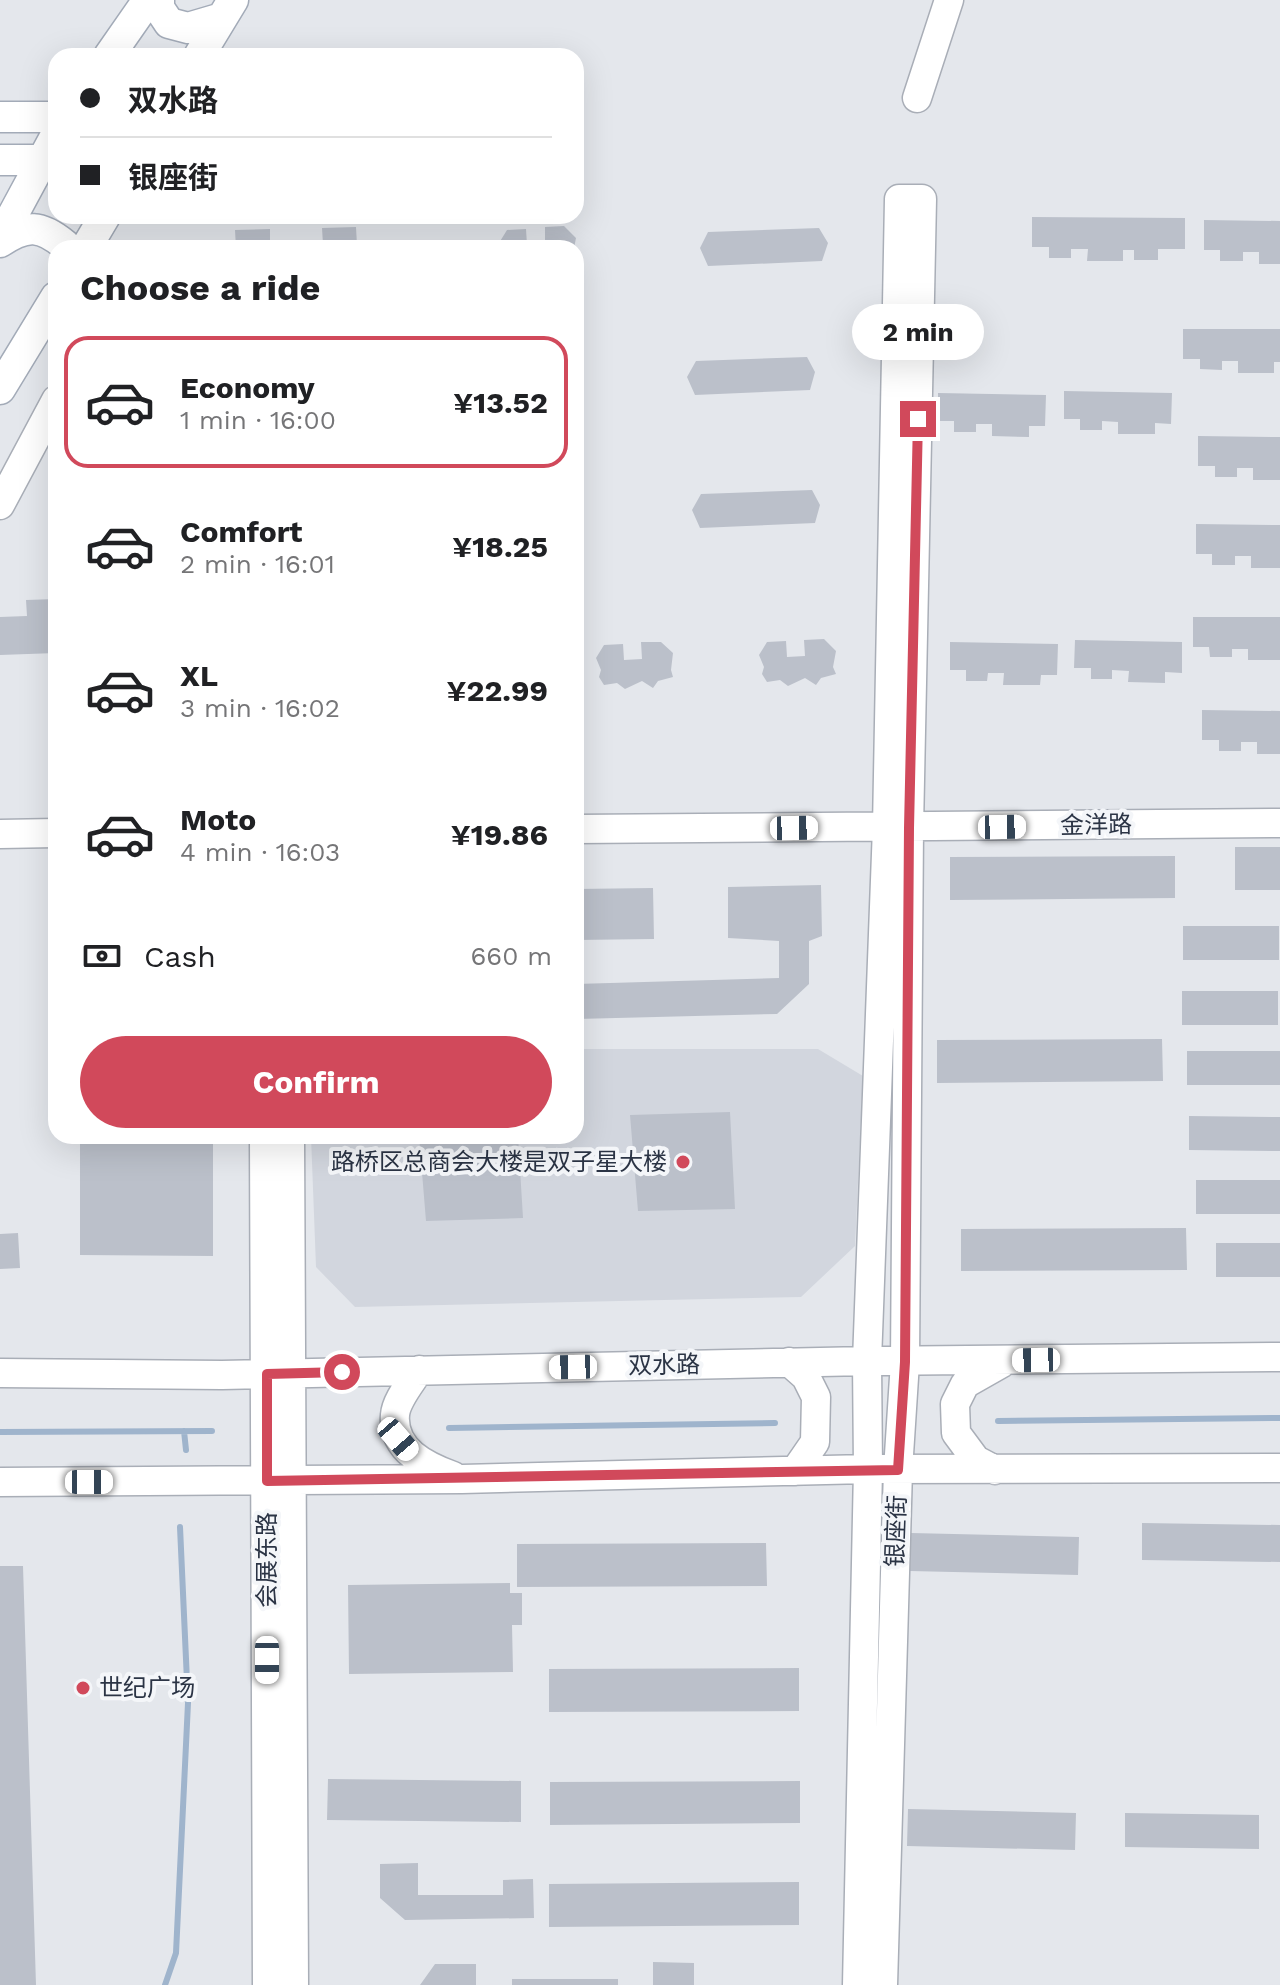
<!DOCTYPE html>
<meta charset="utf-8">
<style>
body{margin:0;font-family:"Work Sans","Noto Sans SC",sans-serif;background:#f2f2f2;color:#202124;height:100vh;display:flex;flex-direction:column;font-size:30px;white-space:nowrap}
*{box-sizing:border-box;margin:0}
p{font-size:26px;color:#757577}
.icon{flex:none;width:44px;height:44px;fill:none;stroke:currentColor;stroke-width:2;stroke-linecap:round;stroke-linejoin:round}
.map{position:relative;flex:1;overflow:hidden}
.side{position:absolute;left:48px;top:240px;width:536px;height:904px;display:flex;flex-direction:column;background:#fff;border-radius:24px;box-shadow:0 8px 32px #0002}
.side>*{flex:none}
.hud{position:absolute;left:48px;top:48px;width:536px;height:176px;border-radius:24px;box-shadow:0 8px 32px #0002;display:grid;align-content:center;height:176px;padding:0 32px;background:#fff}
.end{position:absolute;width:36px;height:36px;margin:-18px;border:10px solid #d1495b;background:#fff;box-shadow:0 0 0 4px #fff}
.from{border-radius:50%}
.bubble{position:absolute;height:56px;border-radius:28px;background:#fff;box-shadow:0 8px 32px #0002;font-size:26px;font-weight:700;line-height:56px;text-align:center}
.car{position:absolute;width:24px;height:48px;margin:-24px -12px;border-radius:10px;box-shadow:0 0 6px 2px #0007;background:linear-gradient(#fff 24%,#345 0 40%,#fff 0 76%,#345 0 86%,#fff 0)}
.hud b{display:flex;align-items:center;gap:28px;height:76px;font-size:30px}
.hud b+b{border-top:2px solid #e0e0e0}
.hud i{width:20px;height:20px;background:#202124}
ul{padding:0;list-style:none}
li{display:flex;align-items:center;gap:24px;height:132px;margin:0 16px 12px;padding:0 16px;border:4px solid transparent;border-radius:24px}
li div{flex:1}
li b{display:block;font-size:30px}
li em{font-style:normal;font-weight:700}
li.on{border-color:#d1495b}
li>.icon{width:72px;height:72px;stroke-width:1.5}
h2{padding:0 32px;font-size:36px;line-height:96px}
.pay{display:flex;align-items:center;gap:20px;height:88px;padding:0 32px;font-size:30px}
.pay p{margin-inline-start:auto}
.cta{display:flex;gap:16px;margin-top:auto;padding:16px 32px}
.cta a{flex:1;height:92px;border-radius:48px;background:#d1495b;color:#fff;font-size:32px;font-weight:700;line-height:92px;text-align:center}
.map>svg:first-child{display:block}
</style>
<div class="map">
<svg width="1280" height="1985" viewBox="0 0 1280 1985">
<rect width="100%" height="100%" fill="#e4e7ec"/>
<path fill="#d2d6de" d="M 576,1049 L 818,1049 L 863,1076 L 855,1246 L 801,1297 L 355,1307 L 316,1267 L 311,1136 L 576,1136 Z"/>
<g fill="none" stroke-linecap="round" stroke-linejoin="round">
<path stroke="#9fb4cc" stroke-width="6" d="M 998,1421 L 1280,1418
M 449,1428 L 775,1423
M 184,1431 L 186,1450
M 0,1432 L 212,1431
M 165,1985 L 176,1953 L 188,1703 L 180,1527"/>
</g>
<path fill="#bbc0ca" d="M 1032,217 L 1185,218 L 1185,249 L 1158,249 L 1158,260 L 1134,260 L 1134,250 L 1123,250 L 1123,261 L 1087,261 L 1088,249 L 1071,249 L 1071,258 L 1049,258 L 1049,247 L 1032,247 Z
M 1204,220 L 1280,221 L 1280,264 L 1259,264 L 1259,252 L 1243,252 L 1243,261 L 1220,261 L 1220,250 L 1204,250 Z
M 564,226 L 576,238 L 574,248 L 501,248 L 499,243 L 507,230 L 526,229 L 527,245 L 545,244 L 545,227 Z
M 356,227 L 357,245 L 381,244 L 381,248 L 295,248 L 295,245 L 323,244 L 322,228 Z
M 819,228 L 828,243 L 822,261 L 708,266 L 700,248 L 708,232 Z
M 270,229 L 270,248 L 236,248 L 235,230 Z
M 1183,329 L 1280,329 L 1280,362 L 1274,362 L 1274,373 L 1238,373 L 1238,361 L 1222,361 L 1222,370 L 1200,369 L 1200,359 L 1183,359 Z
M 807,357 L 815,372 L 810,390 L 695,395 L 687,377 L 696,361 Z
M 1064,391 L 1172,393 L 1171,424 L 1155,423 L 1155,434 L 1118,434 L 1118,422 L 1102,421 L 1102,430 L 1080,430 L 1080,419 L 1064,419 Z
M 938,393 L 1046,395 L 1045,426 L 1029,426 L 1029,437 L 992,436 L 992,424 L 976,424 L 976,432 L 954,432 L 954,421 L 938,421 Z
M 576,405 L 581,410 L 579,426 L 582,434 L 576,436 Z
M 1198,436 L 1280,437 L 1280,480 L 1253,480 L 1253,468 L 1237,468 L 1237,477 L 1215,477 L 1215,466 L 1198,466 Z
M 812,490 L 820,505 L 815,523 L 700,528 L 692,510 L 701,494 Z
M 1196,524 L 1280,525 L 1280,568 L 1251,568 L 1251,556 L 1235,556 L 1235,565 L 1212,565 L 1212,554 L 1196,554 Z
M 56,599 L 56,653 L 0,655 L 0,617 L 27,616 L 26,600 Z
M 1193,617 L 1280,617 L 1280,660 L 1248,660 L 1248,649 L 1232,649 L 1232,657 L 1210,657 L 1209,647 L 1193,647 Z
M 824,639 L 836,651 L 833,667 L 836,674 L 821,678 L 816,685 L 805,678 L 788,686 L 780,680 L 767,682 L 762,674 L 764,667 L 759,655 L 767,642 L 786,641 L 787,657 L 805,656 L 804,640 Z
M 1075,640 L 1182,642 L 1182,673 L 1165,672 L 1165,683 L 1128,682 L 1129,671 L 1112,670 L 1112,679 L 1091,679 L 1091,668 L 1074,668 Z
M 641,642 L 661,642 L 673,653 L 671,670 L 673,677 L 658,681 L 653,688 L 642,681 L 625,689 L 617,683 L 604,685 L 599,677 L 601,670 L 596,658 L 604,645 L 623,644 L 624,660 L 642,659 Z
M 950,642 L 1058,644 L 1057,675 L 1041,675 L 1040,685 L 1003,685 L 1004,673 L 988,673 L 987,681 L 966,681 L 966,670 L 950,670 Z
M 1202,710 L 1280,711 L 1280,754 L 1257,754 L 1257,742 L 1241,742 L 1241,751 L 1219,751 L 1219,740 L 1202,740 Z
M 1235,847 L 1280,847 L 1280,890 L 1235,890 Z
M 1175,856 L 1175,898 L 950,900 L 950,857 Z
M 821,885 L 822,936 L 809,941 L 809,984 L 777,1014 L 576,1019 L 576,984 L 779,978 L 779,941 L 728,938 L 728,887 Z
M 653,888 L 654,939 L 576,940 L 576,889 Z
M 50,901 L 56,901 L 56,936 L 52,937 Z
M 1183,926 L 1279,926 L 1279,960 L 1183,960 Z
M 1182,991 L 1278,991 L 1278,1025 L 1182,1025 Z
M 1162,1039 L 1163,1081 L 937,1083 L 937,1040 Z
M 1187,1051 L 1280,1051 L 1280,1085 L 1187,1085 Z
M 730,1112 L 735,1209 L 638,1211 L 630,1115 Z
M 1189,1116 L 1280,1117 L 1280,1151 L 1189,1150 Z
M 80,1136 L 213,1136 L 213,1256 L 80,1255 Z
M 419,1136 L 518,1136 L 523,1218 L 426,1221 Z
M 1196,1180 L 1280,1180 L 1280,1214 L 1196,1214 Z
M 1186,1228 L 1187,1270 L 961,1271 L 961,1229 Z
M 18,1233 L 20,1268 L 0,1269 L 0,1234 Z
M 1216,1243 L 1280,1243 L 1280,1277 L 1216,1277 Z
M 1142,1523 L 1280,1525 L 1280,1562 L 1142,1560 Z
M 911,1533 L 1079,1537 L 1078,1575 L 910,1571 Z
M 766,1543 L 767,1586 L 517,1587 L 517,1544 Z
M 0,1566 L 23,1566 L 36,1985 L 0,1985 Z
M 510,1583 L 510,1593 L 522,1593 L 522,1625 L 512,1625 L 513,1672 L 349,1674 L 348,1585 Z
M 799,1668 L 799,1711 L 549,1712 L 549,1669 Z
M 328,1779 L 521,1781 L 521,1822 L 327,1820 Z
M 800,1781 L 800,1823 L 550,1825 L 550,1782 Z
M 908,1809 L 1076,1813 L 1075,1850 L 907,1846 Z
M 1125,1813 L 1259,1815 L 1259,1849 L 1125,1847 Z
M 418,1863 L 418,1895 L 503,1895 L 503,1880 L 533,1879 L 534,1918 L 405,1920 L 380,1898 L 380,1864 Z
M 799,1882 L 799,1925 L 549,1927 L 549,1884 Z
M 653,1962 L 694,1963 L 694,1985 L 653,1985 Z
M 435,1964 L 476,1964 L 476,1985 L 420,1985 Z
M 512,1979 L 618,1979 L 618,1985 L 512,1985 Z"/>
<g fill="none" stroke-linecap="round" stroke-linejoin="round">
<defs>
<path id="secondary" d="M 917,98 L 949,0
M 0,505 L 56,400
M 576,829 L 1280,823
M 0,834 L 56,833
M 264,1136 L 267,1985
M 290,1136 L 294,1985
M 789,1362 L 806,1377 L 816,1397 L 815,1442 L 795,1471
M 419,1370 C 411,1383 396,1400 395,1415 C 392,1450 426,1466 453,1476
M 0,1373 L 222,1375 L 867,1361 L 1280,1357
M 995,1470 L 976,1460 L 956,1433 L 955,1404 L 965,1384 L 1002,1363
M 0,1482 L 462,1479 L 868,1469 L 1280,1468
M 857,1985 L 868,1469 L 867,1361 L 887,827 L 899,199 L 922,199 L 909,828 L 905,1362 L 898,1470 L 883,1985"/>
<path id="primary" d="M 159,0 L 159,8 L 169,23 L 188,28 L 222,18
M 109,56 L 148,0
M 199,56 L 233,0
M 0,117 L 56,117
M 0,160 L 56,160
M 0,239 L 56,135
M 0,242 C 27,224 41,225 65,245 L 66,248
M 86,248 L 105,216
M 0,389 L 56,297"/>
</defs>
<use href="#secondary" stroke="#a9aeb7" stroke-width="31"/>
<use href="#primary" stroke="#a3abb8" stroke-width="33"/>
<use href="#secondary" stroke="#fff" stroke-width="28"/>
<use href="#primary" stroke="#fff" stroke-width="30"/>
</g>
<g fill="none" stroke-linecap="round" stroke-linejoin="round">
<path stroke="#d1495b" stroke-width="10" d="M 342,1372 L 267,1374 L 267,1481 L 898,1470 L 905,1362 L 909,828 L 918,419"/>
</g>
<g fill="#d1495b" stroke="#f4f6f9" stroke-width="3">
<circle cx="683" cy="1162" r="8"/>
<circle cx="83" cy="1688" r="8"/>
</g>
<g text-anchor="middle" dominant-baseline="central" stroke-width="8" stroke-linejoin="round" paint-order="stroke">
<g font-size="24" fill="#2b3445" stroke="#f4f6f9">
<text transform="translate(1096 825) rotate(-1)">金洋路</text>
<text transform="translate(664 1365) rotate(-1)">双水路</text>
<text transform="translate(896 1531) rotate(-88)">银座街</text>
<text transform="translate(267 1560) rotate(-90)">会展东路</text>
</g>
<g font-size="24" fill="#2b3445" stroke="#f4f6f9" text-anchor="end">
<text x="667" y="1162">路桥区总商会大楼是双子星大楼</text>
<text x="99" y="1688" text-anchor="start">世纪广场</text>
</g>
</g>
</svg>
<i class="end from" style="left:342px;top:1372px"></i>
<i class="end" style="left:918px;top:419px"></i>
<div class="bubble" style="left:852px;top:304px;width:132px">2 min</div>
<i class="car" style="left:1002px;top:827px;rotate:89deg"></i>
<i class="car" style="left:794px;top:828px;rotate:89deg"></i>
<i class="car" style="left:1036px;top:1360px;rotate:269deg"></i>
<i class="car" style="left:573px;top:1367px;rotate:269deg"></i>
<i class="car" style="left:398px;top:1439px;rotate:139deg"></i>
<i class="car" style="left:89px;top:1482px;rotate:90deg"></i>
<i class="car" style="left:267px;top:1660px;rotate:180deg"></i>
<div class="hud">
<b><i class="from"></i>双水路</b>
<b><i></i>银座街</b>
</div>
<section class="side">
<h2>Choose a ride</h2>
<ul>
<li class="on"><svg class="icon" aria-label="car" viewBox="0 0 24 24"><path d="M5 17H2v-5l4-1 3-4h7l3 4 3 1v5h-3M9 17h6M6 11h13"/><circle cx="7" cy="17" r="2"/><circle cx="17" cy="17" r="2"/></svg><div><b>Economy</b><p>1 min · 16:00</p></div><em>¥13.52</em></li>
<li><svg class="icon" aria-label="car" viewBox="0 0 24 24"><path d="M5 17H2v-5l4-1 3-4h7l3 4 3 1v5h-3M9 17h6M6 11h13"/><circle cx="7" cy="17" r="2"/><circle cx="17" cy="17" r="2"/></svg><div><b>Comfort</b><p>2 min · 16:01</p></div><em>¥18.25</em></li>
<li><svg class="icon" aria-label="car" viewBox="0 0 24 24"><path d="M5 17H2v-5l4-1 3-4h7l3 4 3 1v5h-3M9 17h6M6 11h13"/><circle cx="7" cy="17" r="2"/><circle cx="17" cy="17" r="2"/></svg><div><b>XL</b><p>3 min · 16:02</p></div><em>¥22.99</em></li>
<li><svg class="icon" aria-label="car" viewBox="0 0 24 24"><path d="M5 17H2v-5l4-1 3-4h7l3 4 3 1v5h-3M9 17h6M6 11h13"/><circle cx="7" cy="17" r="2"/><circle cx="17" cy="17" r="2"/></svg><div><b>Moto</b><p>4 min · 16:03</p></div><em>¥19.86</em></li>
</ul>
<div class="pay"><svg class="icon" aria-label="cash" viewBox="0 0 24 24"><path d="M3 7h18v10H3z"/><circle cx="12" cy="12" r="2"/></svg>Cash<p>660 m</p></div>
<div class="cta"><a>Confirm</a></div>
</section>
</div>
